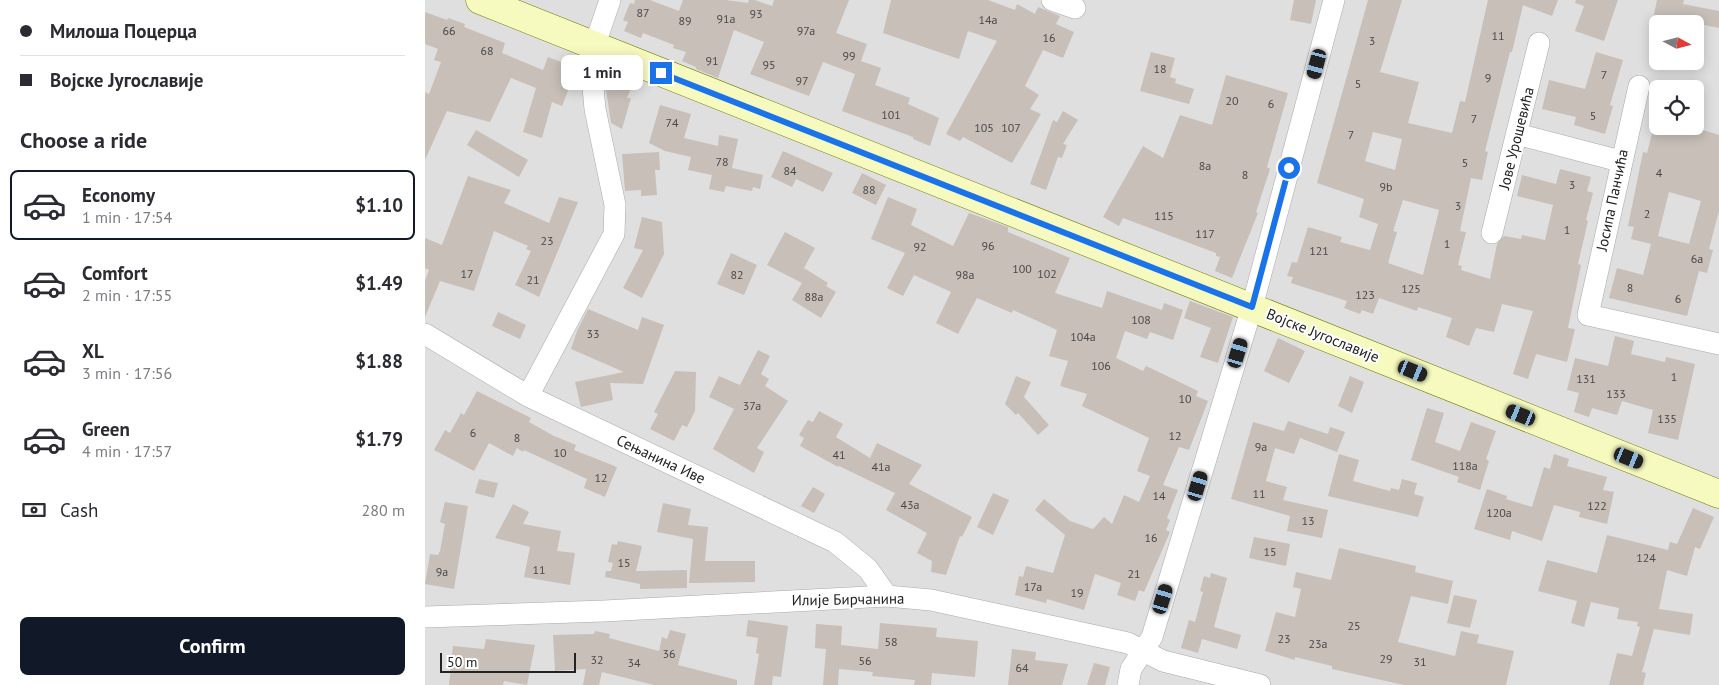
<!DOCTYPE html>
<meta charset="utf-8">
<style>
body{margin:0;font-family:"PT Sans",sans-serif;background:#f2f2f3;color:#2b2b33;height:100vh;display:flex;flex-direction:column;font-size:19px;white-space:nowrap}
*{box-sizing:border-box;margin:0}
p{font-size:16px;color:#7c7c81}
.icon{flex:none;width:28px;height:28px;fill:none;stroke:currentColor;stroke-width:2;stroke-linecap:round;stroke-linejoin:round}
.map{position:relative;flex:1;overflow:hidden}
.sheet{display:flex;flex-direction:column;background:#fff;width:425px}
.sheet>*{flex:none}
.hud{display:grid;align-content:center;height:110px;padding:0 20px;background:#fff}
.needle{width:32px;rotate:97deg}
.controls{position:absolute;left:1224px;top:15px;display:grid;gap:10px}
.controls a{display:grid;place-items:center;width:55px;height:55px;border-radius:8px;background:#fff;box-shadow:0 2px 12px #0003;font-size:25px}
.scale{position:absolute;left:15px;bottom:12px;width:136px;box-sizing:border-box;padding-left:5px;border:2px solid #222;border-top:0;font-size:14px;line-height:18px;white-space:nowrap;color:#222;-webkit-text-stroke:4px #fff;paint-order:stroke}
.end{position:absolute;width:22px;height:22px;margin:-11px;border:6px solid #1a73e8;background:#fff;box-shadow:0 0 0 2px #fff}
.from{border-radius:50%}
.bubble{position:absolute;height:35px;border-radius:8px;background:#fff;box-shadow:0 2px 12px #0003;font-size:16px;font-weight:600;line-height:35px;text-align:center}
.car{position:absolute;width:15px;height:30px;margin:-15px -8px;border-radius:6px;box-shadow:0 0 4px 1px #0007;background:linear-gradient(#222 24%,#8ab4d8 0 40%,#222 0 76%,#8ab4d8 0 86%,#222 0)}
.hud b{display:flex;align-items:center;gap:18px;height:48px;font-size:19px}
.hud b+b{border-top:1px solid #e1e1e2}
.hud i{width:12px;height:12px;background:#2b2b33}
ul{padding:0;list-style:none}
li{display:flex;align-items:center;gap:15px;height:70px;margin:0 10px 8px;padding:0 10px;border:2px solid transparent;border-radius:8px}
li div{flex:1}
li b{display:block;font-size:19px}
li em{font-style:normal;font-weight:600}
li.on{border-color:#111827}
li>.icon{width:45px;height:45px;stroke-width:1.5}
h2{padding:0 20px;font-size:22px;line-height:60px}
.pay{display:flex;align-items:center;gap:12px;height:55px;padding:0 20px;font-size:19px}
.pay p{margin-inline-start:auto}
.button{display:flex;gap:10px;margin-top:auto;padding:10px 20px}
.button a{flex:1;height:58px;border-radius:8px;background:#111827;color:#fff;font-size:20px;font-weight:600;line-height:58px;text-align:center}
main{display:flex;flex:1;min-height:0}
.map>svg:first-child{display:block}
</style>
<main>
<section class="sheet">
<div class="hud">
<b><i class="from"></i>Милоша Поцерца</b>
<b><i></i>Војске Југославије</b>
</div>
<h2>Choose a ride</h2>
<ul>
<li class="on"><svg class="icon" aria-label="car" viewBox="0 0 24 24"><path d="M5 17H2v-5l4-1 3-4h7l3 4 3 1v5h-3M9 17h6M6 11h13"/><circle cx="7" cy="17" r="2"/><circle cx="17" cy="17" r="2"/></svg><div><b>Economy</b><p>1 min · 17:54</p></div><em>$1.10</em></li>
<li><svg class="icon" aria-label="car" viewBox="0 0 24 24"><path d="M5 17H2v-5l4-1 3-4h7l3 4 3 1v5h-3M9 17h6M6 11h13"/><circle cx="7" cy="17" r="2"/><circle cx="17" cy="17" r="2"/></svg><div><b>Comfort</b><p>2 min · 17:55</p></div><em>$1.49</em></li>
<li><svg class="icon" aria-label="car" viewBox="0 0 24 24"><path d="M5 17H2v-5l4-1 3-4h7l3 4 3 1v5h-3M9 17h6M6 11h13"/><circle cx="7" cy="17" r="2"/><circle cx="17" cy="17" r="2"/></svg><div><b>XL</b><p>3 min · 17:56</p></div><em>$1.88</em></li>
<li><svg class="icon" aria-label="car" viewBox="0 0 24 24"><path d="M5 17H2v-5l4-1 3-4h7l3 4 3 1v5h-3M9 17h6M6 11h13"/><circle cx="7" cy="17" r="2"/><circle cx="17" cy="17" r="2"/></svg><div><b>Green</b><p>4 min · 17:57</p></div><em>$1.79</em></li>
</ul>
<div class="pay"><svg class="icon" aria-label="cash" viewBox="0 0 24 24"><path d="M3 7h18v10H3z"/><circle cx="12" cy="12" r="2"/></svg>Cash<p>280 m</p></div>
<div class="button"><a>Confirm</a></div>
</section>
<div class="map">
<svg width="1294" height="685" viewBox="0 0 1294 685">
<rect width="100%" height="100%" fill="#f2efe9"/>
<path fill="#e0dfdf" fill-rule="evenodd" d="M 0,0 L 1294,0 L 1294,685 L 0,685 ZM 1232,24 L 1270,24 L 1270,61 L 1232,61 ZM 1232,89 L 1270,89 L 1270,126 L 1232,126 Z"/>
<path fill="#c7bfb8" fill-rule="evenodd" d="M 210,0 L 225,0 L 254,11 L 258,0 L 301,0 L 323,3 L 324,0 L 330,0 L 347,6 L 349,0 L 424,0 L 411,33 L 442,44 L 436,61 L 456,68 L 450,85 L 485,98 L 483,104 L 514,118 L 505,146 L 488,139 L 488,137 L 417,111 L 430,74 L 398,62 L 384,96 L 325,74 L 339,42 L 309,30 L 293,78 L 271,69 L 271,67 L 257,61 L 261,52 L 248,48 L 249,45 L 218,33 L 216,38 L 199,31 L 203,22 L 198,20 L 205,3 L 209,4 Z
M 466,0 L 563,0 L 590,10 L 592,4 L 610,14 L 613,7 L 635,16 L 631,24 L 649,32 L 638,58 L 618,50 L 600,86 L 614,95 L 605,109 L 616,114 L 587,163 L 538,137 L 535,141 L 521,134 L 572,41 L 543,31 L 534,59 L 458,33 Z
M 869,0 L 891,0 L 886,24 L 865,20 Z
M 943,0 L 977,0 L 955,72 L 994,82 L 983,123 L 1027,133 L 1035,101 L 1040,102 L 1063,0 L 1133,0 L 1127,16 L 1098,5 L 1087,52 L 1085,52 L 1060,151 L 1063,152 L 1057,180 L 1046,178 L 1035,231 L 1041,232 L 1033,265 L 1037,266 L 1036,270 L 1065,279 L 1072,244 L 1079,236 L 1096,239 L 1097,235 L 1120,240 L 1128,205 L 1092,196 L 1097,175 L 1131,184 L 1135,169 L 1166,177 L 1162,191 L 1168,193 L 1161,220 L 1163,221 L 1153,264 L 1156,265 L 1143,328 L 1150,329 L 1142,362 L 1111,354 L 1103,379 L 1088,374 L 1108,311 L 1077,304 L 1069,332 L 1051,328 L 1044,346 L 1021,337 L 1027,318 L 993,307 L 992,311 L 954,298 L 948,314 L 937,310 L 935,314 L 919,308 L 922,301 L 866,283 L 868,277 L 862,276 L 867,262 L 872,263 L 883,227 L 917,237 L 915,242 L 945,250 L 953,224 L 934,217 L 939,199 L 892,183 ZM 948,132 L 977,139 L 970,170 L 940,161 ZM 978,200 L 1014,210 L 998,275 L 963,263 L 972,232 L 968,231 Z
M 1151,0 L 1193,0 L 1179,41 L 1150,31 L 1159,6 L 1150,3 Z
M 1232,0 L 1259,0 L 1258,4 L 1294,11 L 1294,28 L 1256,20 L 1255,24 L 1227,24 Z
M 0,12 L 22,20 L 23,18 L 40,24 L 39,27 L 80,43 L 77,53 L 118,70 L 123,57 L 152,68 L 137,106 L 127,102 L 117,138 L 98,132 L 111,88 L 86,78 L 65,122 L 22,111 L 0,160 L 0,92 L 4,94 L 16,62 L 9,60 L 13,49 L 0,44 Z
M 726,52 L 750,58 L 745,77 L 751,79 L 750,83 L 769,89 L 764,104 L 715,91 Z
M 1171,52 L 1198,60 L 1185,105 L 1188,106 L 1180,134 L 1149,125 L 1151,117 L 1117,109 L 1124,80 L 1160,89 Z
M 801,75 L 863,93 L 842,167 L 845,169 L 831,212 L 833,213 L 807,278 L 790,271 L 795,257 L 791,256 L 791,253 L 698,218 L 694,226 L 678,217 L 718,146 L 738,158 L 755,115 L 787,125 Z
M 194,76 L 208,84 L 202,98 L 206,98 L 197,129 L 186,123 L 181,89 L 181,80 Z
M 235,105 L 266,114 L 259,138 L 293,146 L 294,135 L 313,139 L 307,168 L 338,175 L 335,189 L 328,187 L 327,191 L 301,186 L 299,192 L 284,189 L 287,175 L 263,170 L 266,157 L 240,151 L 224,143 Z
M 638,111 L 653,120 L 638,144 L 642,145 L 637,158 L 633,157 L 621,190 L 605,184 L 628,120 L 632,122 Z
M 1229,126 L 1272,126 L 1272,128 L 1294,135 L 1294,211 L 1284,249 L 1288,250 L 1282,273 L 1274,271 L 1262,316 L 1184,298 L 1192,268 L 1218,275 L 1226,244 L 1206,239 L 1209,227 L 1203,226 L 1218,152 L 1222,153 ZM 1244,192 L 1276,201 L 1264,244 L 1233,236 Z
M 51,130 L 103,160 L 94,177 L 42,145 Z
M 358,151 L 408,173 L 398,192 L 371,179 L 367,187 L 346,177 Z
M 234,152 L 235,170 L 230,170 L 232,195 L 216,196 L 216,190 L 200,191 L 197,154 Z
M 437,173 L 461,185 L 451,205 L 427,193 Z
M 43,176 L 86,190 L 79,203 L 124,223 L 134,197 L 153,202 L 114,297 L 90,285 L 106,251 L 101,249 L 103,246 L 69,231 L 49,291 L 15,281 L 0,317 L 0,281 L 4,270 L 0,268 L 0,238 L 17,245 Z
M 463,197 L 492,209 L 486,225 L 528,246 L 544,213 L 583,227 L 583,232 L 645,258 L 630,293 L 677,308 L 682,291 L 737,310 L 739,303 L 758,310 L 748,340 L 725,332 L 722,339 L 700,331 L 691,358 L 718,371 L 721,366 L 738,374 L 773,391 L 771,396 L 783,401 L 764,450 L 754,447 L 738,485 L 753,490 L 742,518 L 745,520 L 741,530 L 745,532 L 719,592 L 714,590 L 710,601 L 692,595 L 696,583 L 670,574 L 659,610 L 622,599 L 621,603 L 590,595 L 594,576 L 598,577 L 601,566 L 628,573 L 640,535 L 610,510 L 619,499 L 645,521 L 668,529 L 679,517 L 687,524 L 699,495 L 714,502 L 725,476 L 712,471 L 724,438 L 657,406 L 662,394 L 635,386 L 643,361 L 624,356 L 632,330 L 588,310 L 587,313 L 552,298 L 533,334 L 511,323 L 526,292 L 489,275 L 478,296 L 462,288 L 480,253 L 446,239 Z
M 217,217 L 237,222 L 239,254 L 217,298 L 198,288 L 218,250 L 209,248 Z
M 360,232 L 390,248 L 379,268 L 403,283 L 401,286 L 411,292 L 396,318 L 367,300 L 377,283 L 342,265 Z
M 306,253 L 332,265 L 319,295 L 292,284 Z
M 765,301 L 808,317 L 793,363 L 775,357 L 786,328 L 759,318 Z
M 163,309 L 213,330 L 217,317 L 239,325 L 218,384 L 185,383 L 188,400 L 156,407 L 150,382 L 199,372 L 146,349 L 152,331 Z
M 73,312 L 101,325 L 95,339 L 67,326 Z
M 1190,336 L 1209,341 L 1206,354 L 1240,362 L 1241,357 L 1270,364 L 1253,440 L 1223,433 L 1228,410 L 1197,401 L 1192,415 L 1167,408 L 1164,417 L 1149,412 L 1154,393 L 1142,390 L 1150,358 L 1183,366 Z
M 853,338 L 880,351 L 864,383 L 839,371 Z
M 333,350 L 345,356 L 336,374 L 344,379 L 340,386 L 363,401 L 332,448 L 339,452 L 329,473 L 288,449 L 309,409 L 284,397 L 294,376 L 315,385 Z
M 250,371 L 271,372 L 270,411 L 262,427 L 257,425 L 249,441 L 225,429 L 233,414 L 229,412 Z
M 591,376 L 606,382 L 599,397 L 624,425 L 613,435 L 593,413 L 591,415 L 580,404 Z
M 925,376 L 939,382 L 927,413 L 913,406 Z
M 52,391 L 106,418 L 104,422 L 129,436 L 151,445 L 149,450 L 192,467 L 180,497 L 159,488 L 162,479 L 99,450 L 98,452 L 92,448 L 88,456 L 64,443 L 49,471 L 9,450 L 20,430 L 25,433 L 36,413 L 39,415 Z
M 1002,408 L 1019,413 L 1010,442 L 1035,451 L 1046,422 L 1071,431 L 1061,459 L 1064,461 L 1055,490 L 1032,482 L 1034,477 L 986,460 Z
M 394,411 L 418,424 L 411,437 L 445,458 L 452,443 L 497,465 L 484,484 L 547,517 L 537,537 L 535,536 L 521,575 L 506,572 L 507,561 L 492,553 L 502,533 L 461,510 L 470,493 L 414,466 L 413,467 L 375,446 L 379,438 L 374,435 L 383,420 L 388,422 Z
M 863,421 L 903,434 L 905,427 L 920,432 L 912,452 L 875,438 L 869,454 L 850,448 L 841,481 L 862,487 L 858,500 L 903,510 L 897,538 L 862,531 L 865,516 L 806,499 L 828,422 L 859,431 Z
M 914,454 L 934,460 L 928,481 L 965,491 L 966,488 L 974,490 L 977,479 L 992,483 L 989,494 L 999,497 L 993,517 L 903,496 Z
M 1129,454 L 1144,459 L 1142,466 L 1182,477 L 1178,490 L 1189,492 L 1182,524 L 1154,517 L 1155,512 L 1129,505 L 1117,541 L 1087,531 L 1085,540 L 1049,529 L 1062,489 L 1082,496 L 1081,499 L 1107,507 L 1119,467 L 1125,469 Z
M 54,479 L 73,483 L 69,498 L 50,493 Z
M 388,487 L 400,494 L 389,513 L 376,506 Z
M 568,493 L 584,500 L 568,535 L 552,527 Z
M 20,502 L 43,506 L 29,589 L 0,584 L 5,554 L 13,555 L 15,551 L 20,524 L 15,522 Z
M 238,503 L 266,509 L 263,525 L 283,527 L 280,561 L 330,561 L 330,582 L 264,583 L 268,539 L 232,532 Z
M 88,504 L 104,512 L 98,524 L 136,531 L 132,551 L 150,553 L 145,585 L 99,577 L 105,547 L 70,538 Z
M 1268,508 L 1289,517 L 1275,549 L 1270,547 L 1262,576 L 1242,570 L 1234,609 L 1268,614 L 1265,635 L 1229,629 L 1217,672 L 1221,673 L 1218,685 L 1184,685 L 1192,653 L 1207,656 L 1215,627 L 1212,626 L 1213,622 L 1192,619 L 1194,608 L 1166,602 L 1159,627 L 1146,623 L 1152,601 L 1113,591 L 1122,560 L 1172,573 L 1182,535 L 1243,550 L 1245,542 L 1252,544 Z
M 829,537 L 865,544 L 861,566 L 824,558 Z
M 193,541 L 217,546 L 211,571 L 262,570 L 262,588 L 215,589 L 215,584 L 180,577 L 181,571 L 186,571 L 188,563 L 183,562 L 187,544 L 192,545 Z
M 914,548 L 991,566 L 990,572 L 1028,581 L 1023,604 L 986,596 L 973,642 L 1030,656 L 1036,631 L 1054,635 L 1052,643 L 1089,651 L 1081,685 L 979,685 L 907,669 L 907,666 L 870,657 L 870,660 L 840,651 L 851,612 L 870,617 L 876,589 L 868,587 L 871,572 L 906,580 Z
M 786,573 L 802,578 L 789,627 L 816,635 L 812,649 L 777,639 L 773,653 L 756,648 L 764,620 L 770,622 L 778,592 L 775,591 L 779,576 L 785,578 Z
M 1029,595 L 1052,600 L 1045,628 L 1022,623 Z
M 323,620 L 363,626 L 356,677 L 348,676 L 347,685 L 329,685 L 334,654 L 331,653 L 333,638 L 321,636 Z
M 455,623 L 512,628 L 511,637 L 553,641 L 550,677 L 507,673 L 506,685 L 489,685 L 490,680 L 447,676 L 448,672 L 414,669 L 413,685 L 398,685 L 401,649 L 390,648 L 391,624 L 417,626 L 416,645 L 453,649 Z
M 245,630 L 261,634 L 253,665 L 312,680 L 312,685 L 229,685 L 177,672 L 174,685 L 158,685 L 161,669 L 130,671 L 128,635 L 169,634 L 170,631 L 185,634 L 184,638 L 234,651 L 237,637 L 242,639 Z
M 61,639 L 110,645 L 102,685 L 79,681 L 78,685 L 24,685 L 28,646 L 59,649 Z
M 587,649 L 611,652 L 610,660 L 643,664 L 637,685 L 583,685 Z
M 669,663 L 685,667 L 680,685 L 662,685 Z"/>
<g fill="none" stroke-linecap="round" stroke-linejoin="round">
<defs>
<path id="minor" d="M 627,0 L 650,8
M 1214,86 L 1163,315 L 1294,344
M 1092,134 L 1195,161
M 1067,233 L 1114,43
M 0,334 L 103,396 L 410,542 L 443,569 L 462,596
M 103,396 L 189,234 L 190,205 L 170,109 L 167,77 L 169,47 L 185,0
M 0,617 L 179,611 L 462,596 L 506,600 L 703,643 L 738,661 L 835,685
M 703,685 L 706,669 L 727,637 L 827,307 L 909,0"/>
<path id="secondary" d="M 55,0 L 1294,494"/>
</defs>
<use href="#minor" stroke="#a9a9a9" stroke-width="22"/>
<use href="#secondary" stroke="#707d05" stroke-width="29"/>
<use href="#minor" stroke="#fff" stroke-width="21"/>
<use href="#secondary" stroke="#f7fabf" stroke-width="28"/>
</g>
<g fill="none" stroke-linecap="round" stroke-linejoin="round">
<path stroke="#1a73e8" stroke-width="6" d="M 236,73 L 827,307 L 864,168"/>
</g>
<g text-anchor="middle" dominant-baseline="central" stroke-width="4" stroke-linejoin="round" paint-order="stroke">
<g font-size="12" fill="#4b4948">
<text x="218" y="12">87</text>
<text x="331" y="13">93</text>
<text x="301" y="18">91a</text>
<text x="563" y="19">14a</text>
<text x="260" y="20">89</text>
<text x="24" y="30">66</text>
<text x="381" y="30">97a</text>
<text x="1073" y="35">11</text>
<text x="624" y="37">16</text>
<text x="947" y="40">3</text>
<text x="62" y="50">68</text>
<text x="424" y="55">99</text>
<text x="287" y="60">91</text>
<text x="344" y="64">95</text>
<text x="735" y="68">18</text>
<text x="1179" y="74">7</text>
<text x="1063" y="77">9</text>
<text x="377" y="80">97</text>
<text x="933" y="83">5</text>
<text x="807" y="100">20</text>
<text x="846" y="103">6</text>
<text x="466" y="114">101</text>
<text x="1168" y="115">5</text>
<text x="1049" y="118">7</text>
<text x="247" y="122">74</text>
<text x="559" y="127">105</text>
<text x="586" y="127">107</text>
<text x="926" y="134">7</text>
<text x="297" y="161">78</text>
<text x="1040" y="162">5</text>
<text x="780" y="165">8a</text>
<text x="365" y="170">84</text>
<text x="1234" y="172">4</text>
<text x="820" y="174">8</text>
<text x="1147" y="184">3</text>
<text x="961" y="186">9b</text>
<text x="444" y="189">88</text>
<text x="1033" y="205">3</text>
<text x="1222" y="213">2</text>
<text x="739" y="215">115</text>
<text x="1142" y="229">1</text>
<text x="780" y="233">117</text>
<text x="122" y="240">23</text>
<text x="1022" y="243">1</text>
<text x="563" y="245">96</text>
<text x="495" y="246">92</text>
<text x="894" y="250">121</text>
<text x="1272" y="258">6a</text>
<text x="597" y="268">100</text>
<text x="42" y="273">17</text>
<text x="622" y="273">102</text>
<text x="312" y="274">82</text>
<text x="540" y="274">98a</text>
<text x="108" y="279">21</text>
<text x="1205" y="287">8</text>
<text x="986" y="288">125</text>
<text x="940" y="294">123</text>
<text x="389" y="296">88a</text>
<text x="1253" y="298">6</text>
<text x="716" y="319">108</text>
<text x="168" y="333">33</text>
<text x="658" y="336">104a</text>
<text x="676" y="365">106</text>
<text x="1249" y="376">1</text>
<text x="1161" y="378">131</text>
<text x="1191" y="393">133</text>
<text x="760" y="398">10</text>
<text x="327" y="405">37a</text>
<text x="1242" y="418">135</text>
<text x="48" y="432">6</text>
<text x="750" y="435">12</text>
<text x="92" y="437">8</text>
<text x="836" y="446">9a</text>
<text x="135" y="452">10</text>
<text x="414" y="454">41</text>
<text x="1040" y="465">118a</text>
<text x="456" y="466">41a</text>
<text x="176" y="477">12</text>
<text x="834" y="493">11</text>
<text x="734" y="495">14</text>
<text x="485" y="504">43a</text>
<text x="1172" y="505">122</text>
<text x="1074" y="512">120a</text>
<text x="883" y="520">13</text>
<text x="726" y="537">16</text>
<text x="845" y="551">15</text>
<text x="1221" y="557">124</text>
<text x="199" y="562">15</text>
<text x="114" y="569">11</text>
<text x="17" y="571">9a</text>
<text x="709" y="573">21</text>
<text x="608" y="586">17a</text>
<text x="652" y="592">19</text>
<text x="929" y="625">25</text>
<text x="859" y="638">23</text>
<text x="466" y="641">58</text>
<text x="893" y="643">23a</text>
<text x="244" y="653">36</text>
<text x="961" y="658">29</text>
<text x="172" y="659">32</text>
<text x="440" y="660">56</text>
<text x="995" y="661">31</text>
<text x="209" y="662">34</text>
<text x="597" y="667">64</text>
</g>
<g font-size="15" fill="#222" stroke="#fff">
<text transform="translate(1091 138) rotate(-76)">Јове Урошевића</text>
<text transform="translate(1187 200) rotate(-78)">Јосипа Панчића</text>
<text transform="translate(898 335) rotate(22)">Војске Југославије</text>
<text transform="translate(236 459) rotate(25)">Сењанина Иве</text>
<text transform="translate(423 599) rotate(-1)">Илије Бирчанина</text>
</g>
</g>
</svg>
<div class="controls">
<a><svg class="needle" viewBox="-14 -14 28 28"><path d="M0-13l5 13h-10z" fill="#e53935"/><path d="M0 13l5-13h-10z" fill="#7c7c81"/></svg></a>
<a><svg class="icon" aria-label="locate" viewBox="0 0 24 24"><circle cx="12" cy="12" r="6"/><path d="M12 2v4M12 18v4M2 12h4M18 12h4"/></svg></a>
</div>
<div class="scale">50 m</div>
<i class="end from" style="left:864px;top:168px"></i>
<i class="end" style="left:236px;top:73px"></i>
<div class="bubble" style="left:136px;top:55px;width:82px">1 min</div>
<i class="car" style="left:892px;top:64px;rotate:195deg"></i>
<i class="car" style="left:813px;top:353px;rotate:17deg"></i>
<i class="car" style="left:988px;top:371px;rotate:112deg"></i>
<i class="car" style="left:1096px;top:415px;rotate:292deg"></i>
<i class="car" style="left:1204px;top:458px;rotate:112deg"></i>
<i class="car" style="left:773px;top:486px;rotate:17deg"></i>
<i class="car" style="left:738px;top:599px;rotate:17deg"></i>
</div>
</main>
